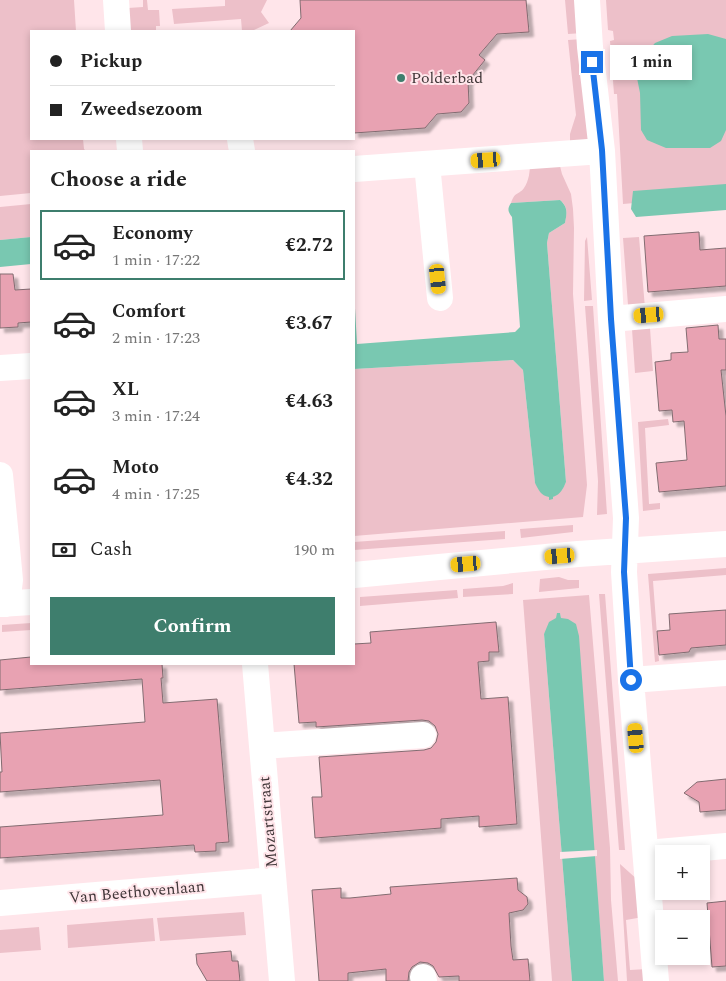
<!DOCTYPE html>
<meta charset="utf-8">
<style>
body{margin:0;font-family:Spectral,serif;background:#f6f6f6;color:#222;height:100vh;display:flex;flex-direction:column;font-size:19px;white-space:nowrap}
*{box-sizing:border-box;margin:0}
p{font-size:16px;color:#767676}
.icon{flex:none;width:28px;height:28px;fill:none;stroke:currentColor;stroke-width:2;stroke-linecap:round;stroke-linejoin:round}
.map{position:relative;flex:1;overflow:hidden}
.details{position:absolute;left:30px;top:150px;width:325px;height:515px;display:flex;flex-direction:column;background:#fff;border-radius:0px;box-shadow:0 2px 8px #0003}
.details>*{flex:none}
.banner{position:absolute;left:30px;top:30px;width:325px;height:110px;border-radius:0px;box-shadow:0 2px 8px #0003;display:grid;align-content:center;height:110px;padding:0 20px;background:#fff}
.tools{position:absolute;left:655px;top:845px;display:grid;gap:10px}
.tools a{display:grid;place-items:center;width:55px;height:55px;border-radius:0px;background:#fff;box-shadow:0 2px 8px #0003;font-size:25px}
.end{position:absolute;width:22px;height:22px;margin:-11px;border:6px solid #1a73e8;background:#fff;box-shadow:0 0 0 2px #fff}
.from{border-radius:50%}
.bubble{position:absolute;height:35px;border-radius:0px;background:#fff;box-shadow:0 2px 8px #0003;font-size:16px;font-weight:700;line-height:35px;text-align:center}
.car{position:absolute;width:15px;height:30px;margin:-15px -8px;border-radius:6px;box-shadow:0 0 4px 1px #0007;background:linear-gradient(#f5c518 24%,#345 0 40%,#f5c518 0 76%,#345 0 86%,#f5c518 0)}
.banner b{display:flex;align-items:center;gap:18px;height:48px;font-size:19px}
.banner b+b{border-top:1px solid #e0e0e0}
.banner i{width:12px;height:12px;background:#222}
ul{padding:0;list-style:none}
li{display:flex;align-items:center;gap:15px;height:70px;margin:0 10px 8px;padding:0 10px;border:2px solid transparent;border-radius:0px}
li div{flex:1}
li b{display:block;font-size:19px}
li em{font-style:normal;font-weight:700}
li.current{border-color:#3e7e6d}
li>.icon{width:45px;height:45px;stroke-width:1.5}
h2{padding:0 20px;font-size:22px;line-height:60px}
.pay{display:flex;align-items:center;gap:12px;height:55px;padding:0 20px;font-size:19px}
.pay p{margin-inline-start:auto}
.button{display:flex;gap:10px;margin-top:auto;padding:10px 20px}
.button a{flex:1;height:58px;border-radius:0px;background:#3e7e6d;color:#fff;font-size:20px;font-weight:700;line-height:58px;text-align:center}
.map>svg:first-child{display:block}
</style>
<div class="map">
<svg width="726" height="981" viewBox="0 0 726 981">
<defs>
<filter id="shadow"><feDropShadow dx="4.5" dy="4.5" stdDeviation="1" flood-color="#0004"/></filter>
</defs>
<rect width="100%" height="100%" fill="#ffe5ea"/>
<path fill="#edc0c9" d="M 0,0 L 74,0 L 76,31 L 31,31 L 31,139 L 83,139 L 84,149 L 86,151 L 31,151 L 31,193 L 0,196 Z
M 143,0 L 147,0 L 148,10 L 159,10 L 160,26 L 156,26 L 156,31 L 129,31 L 128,8 L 143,7 Z
M 225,0 L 267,0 L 261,12 L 269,23 L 252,31 L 242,31 L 241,19 L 174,24 L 172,9 L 225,6 Z
M 565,0 L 580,0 L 583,33 L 568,34 Z
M 606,0 L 726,0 L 726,195 L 623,204 L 617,94 L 614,94 L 610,41 L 614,40 L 613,31 L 608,30 Z
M 583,39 L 594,138 L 570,143 L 570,134 L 576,115 L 568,40 Z
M 559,162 L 562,174 L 571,194 L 573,209 L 574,228 L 573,294 L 587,485 L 583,517 L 354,536 L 354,369 L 513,360 L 523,370 L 535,483 L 553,497 L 562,490 L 566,482 L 547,243 L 549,233 L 565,223 C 567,212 568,207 560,200 L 511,203 C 515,191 519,195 524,188 C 529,181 530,171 530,163 Z
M 31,204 L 31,237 L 0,240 L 0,207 Z
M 587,237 L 592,300 L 584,301 L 585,241 Z
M 639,237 L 645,308 L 628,305 L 623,238 Z
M 585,306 L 593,306 L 607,514 L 597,515 L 598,481 Z
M 650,328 L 653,371 L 635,373 L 632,329 Z
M 668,419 L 669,425 L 645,428 L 649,504 L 660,503 L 660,509 L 643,511 L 638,422 Z
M 573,525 L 573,532 L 521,538 L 520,529 Z
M 505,531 L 505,539 L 354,550 L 354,542 Z
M 726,568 L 726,575 L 653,581 L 659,661 L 655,662 L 648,574 Z
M 559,577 L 568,580 L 579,580 L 579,588 L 539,592 L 540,579 Z
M 513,583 L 513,594 L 463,597 L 463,589 L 503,586 Z
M 457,590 L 458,598 L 360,606 L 360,597 Z
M 599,594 L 605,594 L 625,850 L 619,850 Z
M 589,595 L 610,848 L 611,900 L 618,981 L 604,981 L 595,868 L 560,613 L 557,613 L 557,618 L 544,634 L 572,981 L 552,981 L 523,600 Z
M 31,623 L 31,630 L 2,632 L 2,625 Z
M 620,864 L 639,881 L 643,917 L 626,920 L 630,970 L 647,969 L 648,981 L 627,981 Z
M 244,912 L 246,935 L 160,941 L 157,918 Z
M 153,918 L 155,941 L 68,948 L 67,925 Z
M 39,927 L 41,950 L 0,953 L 0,930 Z"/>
<path fill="#79c8b1" d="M 708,34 L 726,39 L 726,130 L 721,141 L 710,148 L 666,148 L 647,140 L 641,130 L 640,93 L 637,78 L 640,60 L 655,43 L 672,36 Z
M 726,184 L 726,210 L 636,217 L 631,209 L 633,191 Z
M 560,200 C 568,207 567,213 565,223 L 549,233 L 547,243 L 566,482 C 563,489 561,494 553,497 L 553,499 L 549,500 L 549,497 C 541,496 538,489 535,483 L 523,370 L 513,360 L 354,369 L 354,290 L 357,344 L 515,332 L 520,327 L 512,217 C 508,212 507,209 511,203 Z
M 31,237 L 31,264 L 0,267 L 0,240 Z
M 557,613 L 560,613 L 561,618 L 568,619 L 576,624 L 579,636 L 604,981 L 572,981 L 544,634 L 549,622 L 556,618 Z"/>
<path fill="#ffe5ea" d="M 597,850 L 597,856 L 560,859 L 560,852 Z"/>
<path fill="#e8a2b2" stroke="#826c71" filter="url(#shadow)" d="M 300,0 L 526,0 L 529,32 L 497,34 L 479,55 L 485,60 L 468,81 L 469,103 L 461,112 L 437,114 L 425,128 L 354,133 L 354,31 L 290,31 L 301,18 Z
M 699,232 L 700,250 L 726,248 L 726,286 L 648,292 L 644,236 Z
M 0,274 L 13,274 L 15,290 L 31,289 L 31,322 L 18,323 L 18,327 L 0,328 Z
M 718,325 L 719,339 L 726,339 L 726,370 L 721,370 L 726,416 L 726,486 L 659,492 L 656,463 L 687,460 L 684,421 L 673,422 L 672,410 L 659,411 L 655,362 L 671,360 L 671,353 L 688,352 L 686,328 Z
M 726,610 L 726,645 L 691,648 L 689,652 L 659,655 L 657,631 L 670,630 L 669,614 Z
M 496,622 L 499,652 L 489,652 L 489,661 L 478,662 L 481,699 L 508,697 L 517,824 L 479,827 L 479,816 L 441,819 L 441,828 L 315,838 L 312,797 L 322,797 L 319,757 L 424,750 L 431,748 L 436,742 L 438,734 L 435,726 L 429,721 L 422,720 L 316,727 L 316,722 L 299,723 L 294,664 L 354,664 L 354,644 L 371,643 L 370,632 Z
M 31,657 L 31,664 L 162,664 L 163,678 L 161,678 L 163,703 L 217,699 L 229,842 L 216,843 L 216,851 L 195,852 L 194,845 L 0,858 L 0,827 L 163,815 L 160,780 L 0,792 L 0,772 L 2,772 L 0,733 L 145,722 L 142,679 L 0,690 L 0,660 Z
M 726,779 L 726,810 L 700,812 L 699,802 L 684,793 L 697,782 Z
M 517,878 L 518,890 L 527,897 L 528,904 L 523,910 L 509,913 L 511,946 L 513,960 L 528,959 L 530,981 L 459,981 L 459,976 L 439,977 L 433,966 L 428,963 L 420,962 L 412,967 L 409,972 L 408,981 L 386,981 L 386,969 L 348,973 L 348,981 L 319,981 L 312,890 L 341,888 L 341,898 L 350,898 L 391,894 L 390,887 Z
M 726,901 L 726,966 L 712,967 L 707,903 Z
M 231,951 L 232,961 L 238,961 L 240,981 L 207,981 L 197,964 L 196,954 Z"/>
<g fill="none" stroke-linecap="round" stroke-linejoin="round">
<path stroke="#fff" stroke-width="26" d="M 116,0 L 118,31
M 587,0 L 590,47 L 602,151 L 611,319 L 626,518 L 624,572 L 631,680 L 656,981
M 129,139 L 130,151
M 240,139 L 242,151
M 427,164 L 440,298
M 354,169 L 602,151
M 611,319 L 726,309
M 0,368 L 31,366
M 0,475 L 10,580 L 7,604
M 354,575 L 578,554 L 726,544
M 0,604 L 31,602
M 255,664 L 282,981
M 631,680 L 726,673
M 262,746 L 423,735
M 647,853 L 726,846
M 0,903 L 273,880
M 423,977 L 424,981"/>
</g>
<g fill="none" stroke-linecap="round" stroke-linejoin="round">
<path stroke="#1a73e8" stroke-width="6" d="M 592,62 L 602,150 L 611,319 L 626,518 L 624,572 L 631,680"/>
</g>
<circle fill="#3e7e6d" stroke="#ffe5ea" stroke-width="2" cx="401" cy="78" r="5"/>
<g text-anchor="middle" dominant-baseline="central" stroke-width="4" stroke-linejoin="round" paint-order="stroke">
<g font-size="16" fill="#413739" stroke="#ffe5ea" text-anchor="start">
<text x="411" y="78">Polderbad</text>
</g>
<g font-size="16" fill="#413739" stroke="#ffe5ea">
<text transform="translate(268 822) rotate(-95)">Mozartstraat</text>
<text transform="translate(137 892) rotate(-5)">Van Beethovenlaan</text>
</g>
</g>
</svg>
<div class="tools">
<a>+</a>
<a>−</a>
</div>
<i class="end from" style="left:631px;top:680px"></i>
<i class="end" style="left:592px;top:62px"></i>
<div class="bubble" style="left:610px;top:45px;width:82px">1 min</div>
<i class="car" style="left:486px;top:160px;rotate:266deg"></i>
<i class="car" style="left:438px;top:279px;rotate:174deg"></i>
<i class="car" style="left:649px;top:315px;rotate:265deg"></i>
<i class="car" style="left:560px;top:556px;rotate:265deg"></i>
<i class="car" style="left:466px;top:564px;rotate:265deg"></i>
<i class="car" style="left:636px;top:738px;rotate:355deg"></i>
<div class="banner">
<b><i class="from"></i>Pickup</b>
<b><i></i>Zweedsezoom</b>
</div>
<section class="details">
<h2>Choose a ride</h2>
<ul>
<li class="current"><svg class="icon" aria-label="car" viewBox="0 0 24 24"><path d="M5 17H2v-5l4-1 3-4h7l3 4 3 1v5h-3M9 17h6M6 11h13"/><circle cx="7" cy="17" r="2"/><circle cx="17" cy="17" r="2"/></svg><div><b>Economy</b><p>1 min · 17:22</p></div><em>€2.72</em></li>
<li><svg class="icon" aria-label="car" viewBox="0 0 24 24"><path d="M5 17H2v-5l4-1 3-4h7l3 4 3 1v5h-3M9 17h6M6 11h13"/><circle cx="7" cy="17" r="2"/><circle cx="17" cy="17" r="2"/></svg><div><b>Comfort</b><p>2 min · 17:23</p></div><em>€3.67</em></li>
<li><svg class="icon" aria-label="car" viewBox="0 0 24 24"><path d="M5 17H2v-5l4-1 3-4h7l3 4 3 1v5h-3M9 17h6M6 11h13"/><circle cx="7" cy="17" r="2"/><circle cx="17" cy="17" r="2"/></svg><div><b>XL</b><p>3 min · 17:24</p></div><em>€4.63</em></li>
<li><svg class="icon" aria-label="car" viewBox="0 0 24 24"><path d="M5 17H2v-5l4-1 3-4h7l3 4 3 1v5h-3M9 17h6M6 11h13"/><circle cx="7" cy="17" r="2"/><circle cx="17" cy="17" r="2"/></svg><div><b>Moto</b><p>4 min · 17:25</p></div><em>€4.32</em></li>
</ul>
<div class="pay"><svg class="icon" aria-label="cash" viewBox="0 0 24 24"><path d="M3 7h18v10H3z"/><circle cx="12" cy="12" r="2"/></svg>Cash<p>190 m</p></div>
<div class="button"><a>Confirm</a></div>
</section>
</div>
